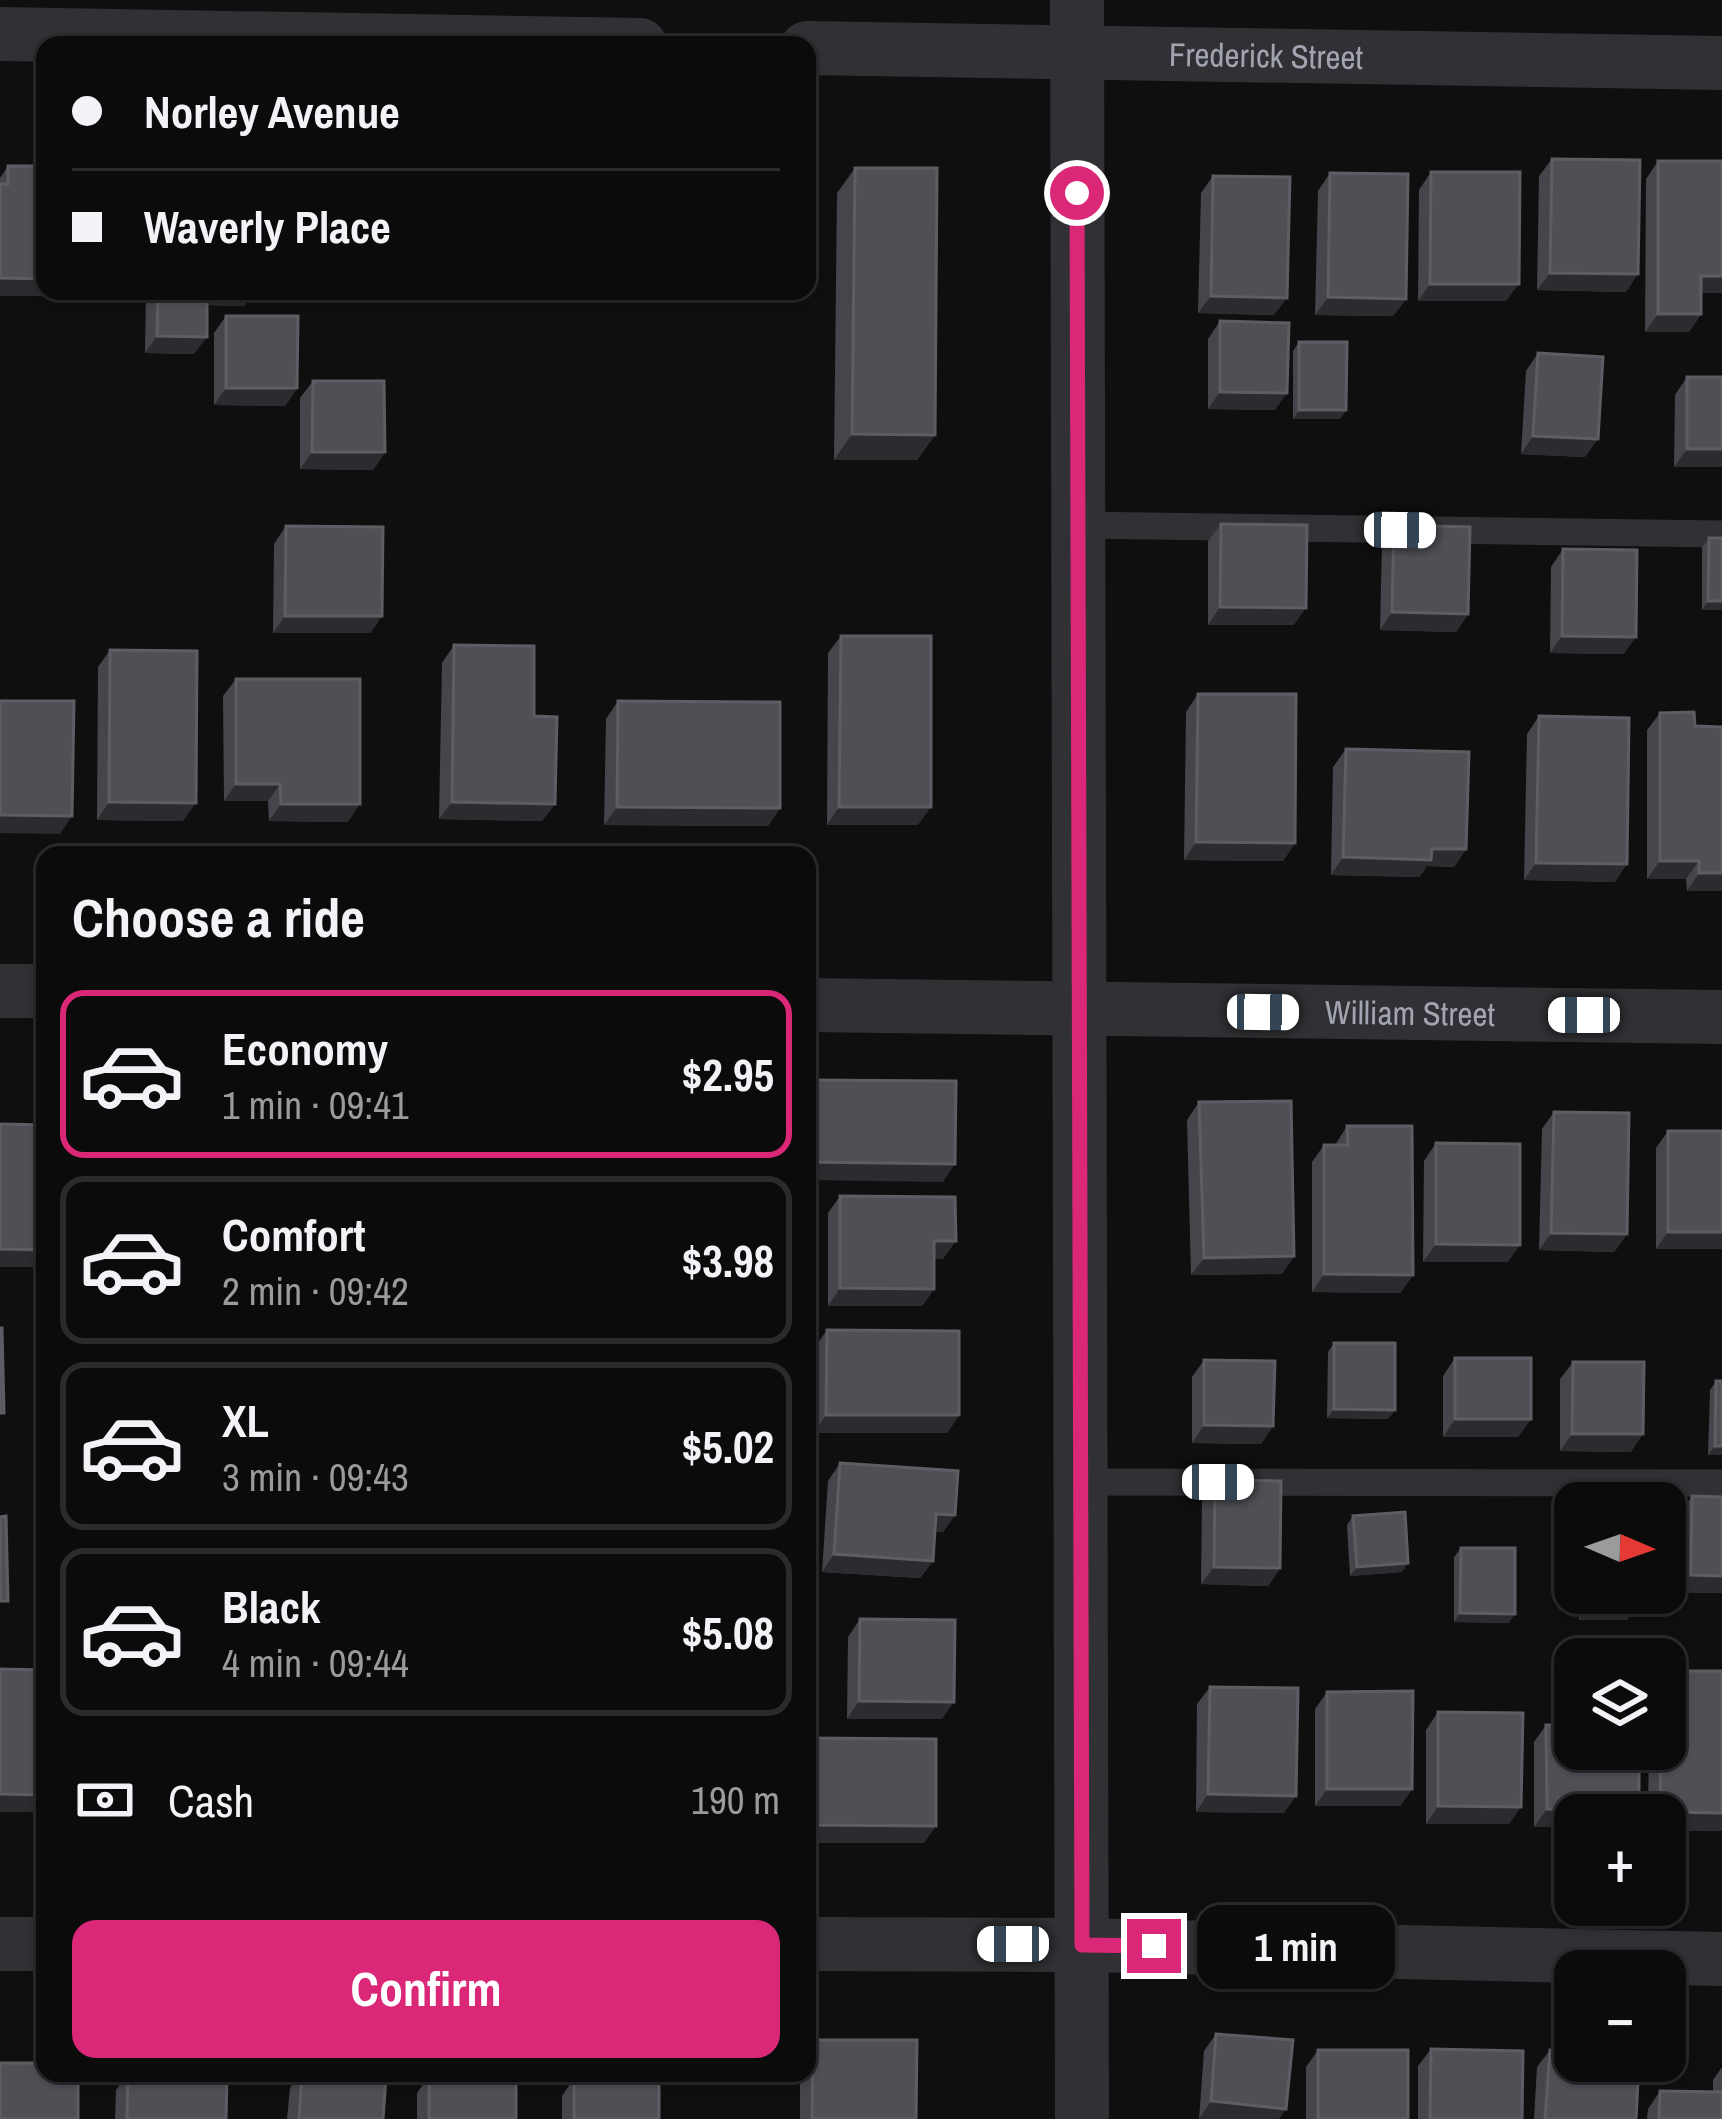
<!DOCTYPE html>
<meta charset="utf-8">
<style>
body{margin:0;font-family:"Archivo Narrow",sans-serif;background:#19191a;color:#f1f3f6;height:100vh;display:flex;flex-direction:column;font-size:45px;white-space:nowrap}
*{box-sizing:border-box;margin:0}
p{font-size:39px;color:#9a9b9d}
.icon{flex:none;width:66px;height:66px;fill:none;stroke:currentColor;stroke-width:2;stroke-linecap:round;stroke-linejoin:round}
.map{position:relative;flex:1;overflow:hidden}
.side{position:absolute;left:36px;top:846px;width:780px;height:1236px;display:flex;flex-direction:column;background:#0b0b0c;border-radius:24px;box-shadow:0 3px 9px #0004,0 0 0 3px #2b2b2d}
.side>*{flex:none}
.guide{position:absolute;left:36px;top:36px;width:780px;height:264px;border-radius:24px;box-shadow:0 3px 9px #0004,0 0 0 3px #2b2b2d;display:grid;align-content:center;height:264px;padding:0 36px;background:#0b0b0c}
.needle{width:78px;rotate:92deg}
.tools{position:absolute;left:1554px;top:1482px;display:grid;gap:24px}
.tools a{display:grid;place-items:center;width:132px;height:132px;border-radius:24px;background:#0b0b0c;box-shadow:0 3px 9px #0004,0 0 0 3px #2b2b2d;font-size:60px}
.end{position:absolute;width:54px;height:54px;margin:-27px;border:15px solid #db2777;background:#fff;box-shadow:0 0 0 6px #fff}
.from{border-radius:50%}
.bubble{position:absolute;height:84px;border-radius:24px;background:#0b0b0c;box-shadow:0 3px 9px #0004,0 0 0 3px #2b2b2d;font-size:39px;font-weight:700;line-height:84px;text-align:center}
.car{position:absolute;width:36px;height:72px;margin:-36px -18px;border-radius:15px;box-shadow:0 0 9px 3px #0007;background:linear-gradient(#fff 24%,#345 0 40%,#fff 0 76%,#345 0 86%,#fff 0)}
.guide b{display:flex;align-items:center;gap:42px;height:114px;font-size:45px}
.guide b+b{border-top:3px solid #2b2b2d}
.guide i{width:30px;height:30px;background:#f1f3f6}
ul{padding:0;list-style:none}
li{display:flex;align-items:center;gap:36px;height:168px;margin:0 24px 18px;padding:0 12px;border:6px solid #2b2b2d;border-radius:24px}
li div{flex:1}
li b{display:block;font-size:45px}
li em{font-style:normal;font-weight:700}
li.on{border-color:#db2777}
li>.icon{width:108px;height:108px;stroke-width:1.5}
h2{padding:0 36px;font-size:54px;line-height:144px}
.pay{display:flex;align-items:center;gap:30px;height:132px;padding:0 36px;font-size:45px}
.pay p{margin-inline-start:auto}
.action{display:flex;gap:24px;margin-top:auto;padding:24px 36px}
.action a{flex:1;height:138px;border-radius:24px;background:#db2777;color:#fff;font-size:48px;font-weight:700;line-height:138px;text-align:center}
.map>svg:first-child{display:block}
</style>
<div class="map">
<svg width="1722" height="2119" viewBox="0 0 1722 2119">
<rect width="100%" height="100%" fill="#0f0f10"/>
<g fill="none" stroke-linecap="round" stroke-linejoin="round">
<path stroke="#313135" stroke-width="27" d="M 1078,525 L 1722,534
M 1081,1482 L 1722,1483"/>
<g stroke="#313135" stroke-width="54">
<path d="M 1077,0 L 1082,2119"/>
<path d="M 0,34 L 640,45"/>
<path id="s1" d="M 807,48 L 1722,63"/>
<path d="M 0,991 L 45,991"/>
<path id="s2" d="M 807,1005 L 1722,1017"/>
<path d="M 0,1944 L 45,1944"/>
<path d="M 807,1944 L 1081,1945 L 1722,1959"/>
</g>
</g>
<path fill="#45464b" d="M 1552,159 L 1626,292 L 1537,290 L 1539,176 Z
M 1658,161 L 1722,293 L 1701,293 L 1701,314 L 1689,332 L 1645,332 L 1646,179 Z
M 8,166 L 57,296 L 0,296 L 0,178 Z
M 855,168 L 935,435 L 917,460 L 834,460 L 837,193 Z
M 1431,172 L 1506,301 L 1418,301 L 1419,190 Z
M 1330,173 L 1406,299 L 1393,316 L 1315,315 L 1318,191 Z
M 1213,176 L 1274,315 L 1198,313 L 1201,193 Z
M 146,291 L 255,291 L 244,306 L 207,305 L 194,354 L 145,353 Z
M 226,316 L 297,388 L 285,406 L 214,405 L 214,333 Z
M 1220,321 L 1275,410 L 1208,409 L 1208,339 Z
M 1299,342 L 1346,410 L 1340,419 L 1293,419 L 1293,351 Z
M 1538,353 L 1585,457 L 1521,454 L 1526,371 Z
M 1687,377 L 1722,377 L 1722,467 L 1674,467 L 1675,395 Z
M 313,381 L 385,452 L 373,470 L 300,469 L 300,398 Z
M 1221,524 L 1294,625 L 1208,625 L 1208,541 Z
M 1394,525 L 1468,614 L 1456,632 L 1380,630 L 1382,543 Z
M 286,526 L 382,616 L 370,633 L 273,633 L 274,544 Z
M 1709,538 L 1722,538 L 1722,610 L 1702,610 L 1702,547 Z
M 1563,549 L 1624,654 L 1550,653 L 1551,567 Z
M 841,636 L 918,825 L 827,825 L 828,653 Z
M 454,645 L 534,716 L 555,804 L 542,821 L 439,819 L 442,663 Z
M 110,650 L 183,821 L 97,820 L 98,667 Z
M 236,679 L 348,822 L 269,821 L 268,801 L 224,801 L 223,696 Z
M 1198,694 L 1295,843 L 1283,861 L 1184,860 L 1186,712 Z
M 618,701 L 780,808 L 768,826 L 604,825 L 606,719 Z
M 1660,713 L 1695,726 L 1722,727 L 1722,891 L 1687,891 L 1686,879 L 1647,879 L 1647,730 Z
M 1539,716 L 1615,882 L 1524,880 L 1527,734 Z
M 1346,749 L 1466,849 L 1454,867 L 1427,866 L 1419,877 L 1331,875 L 1333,767 Z
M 1199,1102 L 1294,1256 L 1282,1274 L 1191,1275 L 1187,1120 Z
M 1554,1112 L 1627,1234 L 1614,1252 L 1539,1250 L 1542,1129 Z
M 1347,1126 L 1413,1275 L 1400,1293 L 1312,1292 L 1312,1162 L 1324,1145 L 1335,1145 Z
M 1668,1131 L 1722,1131 L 1722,1249 L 1656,1249 L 1656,1148 Z
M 1436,1143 L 1508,1262 L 1423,1262 L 1424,1161 Z
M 840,1196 L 943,1259 L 934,1259 L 934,1289 L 922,1306 L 828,1306 L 828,1213 Z
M 827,1330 L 959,1415 L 947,1433 L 814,1433 L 815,1347 Z
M 1334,1343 L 1395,1410 L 1388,1419 L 1327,1418 L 1328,1352 Z
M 1455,1358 L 1531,1419 L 1518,1437 L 1443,1437 L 1443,1376 Z
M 1204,1360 L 1273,1426 L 1261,1444 L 1192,1443 L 1192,1377 Z
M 1573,1362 L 1631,1452 L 1560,1451 L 1560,1379 Z
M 1716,1381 L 1722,1455 L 1708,1455 L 1710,1390 Z
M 840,1463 L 955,1515 L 943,1532 L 935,1532 L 933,1561 L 920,1578 L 822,1572 L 828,1481 Z
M 1215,1480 L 1280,1568 L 1268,1586 L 1201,1584 L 1202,1497 Z
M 1692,1496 L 1722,1497 L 1722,1593 L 1678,1593 L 1680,1514 Z
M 1353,1516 L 1402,1572 L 1350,1576 L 1347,1525 Z
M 1461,1548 L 1509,1623 L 1454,1622 L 1454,1557 Z
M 1580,1593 L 1633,1593 L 1633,1611 L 1627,1620 L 1579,1620 Z
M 860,1619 L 942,1719 L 847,1719 L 848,1637 Z
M 1722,1671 L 1722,1831 L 1665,1830 L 1665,1815 L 1648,1815 L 1649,1749 L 1665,1749 Z
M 1210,1687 L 1284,1813 L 1196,1812 L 1197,1704 Z
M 1327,1692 L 1412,1789 L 1400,1806 L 1315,1806 L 1315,1709 Z
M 1575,1692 L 1575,1749 L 1639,1749 L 1534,1827 L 1534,1742 L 1546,1725 L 1564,1725 L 1564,1708 Z
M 1438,1712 L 1509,1824 L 1426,1824 L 1426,1730 Z
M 1216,2034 L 1293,2040 L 1199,2119 L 1204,2051 Z
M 813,2040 L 916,2119 L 800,2119 L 800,2073 L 807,2073 L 807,2048 Z
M 1431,2049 L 1522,2119 L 1418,2119 L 1418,2066 Z
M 1318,2050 L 1408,2119 L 1306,2119 L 1306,2067 Z
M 1550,2050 L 1636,2119 L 1534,2119 L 1537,2067 Z
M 1722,2067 L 1722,2119 L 1647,2119 L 1648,2109 L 1660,2091 L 1713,2092 L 1713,2080 Z
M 128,2073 L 226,2119 L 115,2119 L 116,2090 Z
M 300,2073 L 337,2073 L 383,2119 L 287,2119 L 290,2088 Z
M 429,2076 L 516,2119 L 417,2119 L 417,2093 Z
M 574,2078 L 659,2119 L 562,2119 L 562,2096 Z"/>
<path fill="#2b2c2f" d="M 1550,273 L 1638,274 L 1626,292 L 1537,290 Z
M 1701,276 L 1722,276 L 1722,293 L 1689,293 Z
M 0,278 L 45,279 L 45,291 L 61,291 L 57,296 L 0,296 Z
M 1430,284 L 1519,284 L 1506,301 L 1418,301 Z
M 205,291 L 255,291 L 244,306 L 195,305 Z
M 1211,296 L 1287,298 L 1274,315 L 1198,313 Z
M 1328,297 L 1406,299 L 1393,316 L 1315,315 Z
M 1658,314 L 1701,314 L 1689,332 L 1645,332 Z
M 157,336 L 207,337 L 194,354 L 145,353 Z
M 226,388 L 297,388 L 285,406 L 214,405 Z
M 1220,392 L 1287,393 L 1275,410 L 1208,409 Z
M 1299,410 L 1346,410 L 1340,419 L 1293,419 Z
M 852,434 L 935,435 L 917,460 L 834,460 Z
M 1533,436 L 1598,439 L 1585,457 L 1521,454 Z
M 1687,449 L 1722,449 L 1722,467 L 1674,467 Z
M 312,452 L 385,452 L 373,470 L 300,469 Z
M 1708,601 L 1722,601 L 1722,610 L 1702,610 Z
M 1220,607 L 1306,608 L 1294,625 L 1208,625 Z
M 1392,612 L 1468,614 L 1456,632 L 1380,630 Z
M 285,616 L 382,616 L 370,633 L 273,633 Z
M 1562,636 L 1636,637 L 1624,654 L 1550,653 Z
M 236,784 L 280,784 L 268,801 L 224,801 Z
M 109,802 L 196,803 L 183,821 L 97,820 Z
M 452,802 L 555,804 L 542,821 L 439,819 Z
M 281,804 L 360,804 L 348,822 L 269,821 Z
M 617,807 L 780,808 L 768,826 L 604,825 Z
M 839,807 L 931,807 L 918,825 L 827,825 Z
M 0,815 L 72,816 L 60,834 L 0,833 Z
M 1196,842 L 1295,843 L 1283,861 L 1184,860 Z
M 1432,849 L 1466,849 L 1454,867 L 1427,866 L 1419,877 L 1331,875 L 1343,857 Z
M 1660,861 L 1699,861 L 1686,879 L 1647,879 Z
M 1536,863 L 1627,864 L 1615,882 L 1524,880 Z
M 1699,873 L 1722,873 L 1722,891 L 1687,891 Z
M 807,1162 L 955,1164 L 943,1182 L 807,1180 Z
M 1668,1232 L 1722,1232 L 1722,1249 L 1656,1249 Z
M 1551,1233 L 1627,1234 L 1614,1252 L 1539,1250 Z
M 934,1241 L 956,1241 L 943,1259 L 922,1259 Z
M 1436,1244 L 1520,1245 L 1508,1262 L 1423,1262 Z
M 0,1249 L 45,1250 L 45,1254 L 36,1267 L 0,1267 Z
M 1294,1256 L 1282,1274 L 1191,1275 L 1204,1258 Z
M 1324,1274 L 1413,1275 L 1400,1293 L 1312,1292 Z
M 840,1288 L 934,1289 L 922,1306 L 828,1306 Z
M 1334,1409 L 1395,1410 L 1388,1419 L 1327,1418 Z
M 826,1415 L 959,1415 L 947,1433 L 814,1433 Z
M 1455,1419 L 1531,1419 L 1518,1437 L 1443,1437 Z
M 1204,1425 L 1273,1426 L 1261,1444 L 1192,1443 Z
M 1572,1434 L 1643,1434 L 1631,1452 L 1560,1451 Z
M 1715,1446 L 1722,1446 L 1722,1455 L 1708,1455 Z
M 936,1514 L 955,1515 L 943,1532 L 924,1532 Z
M 834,1554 L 933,1561 L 920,1578 L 822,1572 Z
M 1408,1563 L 1402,1572 L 1350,1576 L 1357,1567 Z
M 1214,1567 L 1280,1568 L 1268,1586 L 1201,1584 Z
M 1691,1575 L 1722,1576 L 1722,1593 L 1678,1593 Z
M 1586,1611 L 1633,1611 L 1627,1620 L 1579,1620 Z
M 1460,1613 L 1515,1614 L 1509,1623 L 1454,1622 Z
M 859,1701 L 954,1702 L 942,1719 L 847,1719 Z
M 1327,1789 L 1412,1789 L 1400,1806 L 1315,1806 Z
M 0,1794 L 45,1795 L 45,1798 L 35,1812 L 0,1812 Z
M 1208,1794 L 1296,1796 L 1284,1813 L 1196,1812 Z
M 1438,1806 L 1521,1807 L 1509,1824 L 1426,1824 Z
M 1547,1809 L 1639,1810 L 1636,1815 L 1575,1815 L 1575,1827 L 1534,1827 Z
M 1660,1812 L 1722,1813 L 1722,1831 L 1665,1830 L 1665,1815 L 1658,1815 Z
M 807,1825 L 936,1826 L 924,1843 L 807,1843 Z
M 1211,2101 L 1286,2109 L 1279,2119 L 1199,2119 Z"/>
<path fill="#4f5056" stroke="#5c5e64" stroke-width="3" d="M 1552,159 L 1640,160 L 1638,274 L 1550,273 Z
M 1658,161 L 1722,161 L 1722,276 L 1701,276 L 1701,314 L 1658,314 Z
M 8,166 L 45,166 L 45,279 L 0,278 L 0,184 L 8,184 Z
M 855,168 L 937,168 L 935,435 L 852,434 Z
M 1431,172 L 1520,172 L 1519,284 L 1430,284 Z
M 1330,173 L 1408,174 L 1406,299 L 1328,297 Z
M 1213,176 L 1290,177 L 1287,298 L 1211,296 Z
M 158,291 L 207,291 L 207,337 L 157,336 Z
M 226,316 L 298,316 L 297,388 L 226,388 Z
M 1220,321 L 1289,323 L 1287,393 L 1220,392 Z
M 1299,342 L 1347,342 L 1346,410 L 1299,410 Z
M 1538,353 L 1603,357 L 1598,439 L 1533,436 Z
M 1687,377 L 1722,377 L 1722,449 L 1687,449 Z
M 313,381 L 384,381 L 385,452 L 312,452 Z
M 1221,524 L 1307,525 L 1306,608 L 1220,607 Z
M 1394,525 L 1470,527 L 1468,614 L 1392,612 Z
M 286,526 L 383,527 L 382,616 L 285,616 Z
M 1709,538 L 1722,538 L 1722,601 L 1708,601 Z
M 1563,549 L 1637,550 L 1636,637 L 1562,636 Z
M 841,636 L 931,636 L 931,807 L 839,807 Z
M 454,645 L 534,646 L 534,716 L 557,717 L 555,804 L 452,802 Z
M 110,650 L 197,651 L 196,803 L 109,802 Z
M 236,679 L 360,679 L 360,804 L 281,804 L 280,784 L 236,784 Z
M 1198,694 L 1296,694 L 1295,843 L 1196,842 Z
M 0,701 L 74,701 L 72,816 L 0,815 Z
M 618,701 L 780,702 L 780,808 L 617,807 Z
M 1694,712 L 1695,726 L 1722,727 L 1722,873 L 1699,873 L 1699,861 L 1660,861 L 1660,713 Z
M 1539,716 L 1629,718 L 1627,864 L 1536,863 Z
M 1346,749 L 1469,752 L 1466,849 L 1432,849 L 1431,860 L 1343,857 Z
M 807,1080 L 956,1081 L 955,1164 L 807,1162 Z
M 1291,1101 L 1294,1256 L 1204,1258 L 1199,1102 Z
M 1554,1112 L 1629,1113 L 1627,1234 L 1551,1233 Z
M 0,1124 L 45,1125 L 45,1250 L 0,1249 Z
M 1347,1126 L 1412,1126 L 1413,1275 L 1324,1274 L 1324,1145 L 1348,1145 Z
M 1668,1131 L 1722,1131 L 1722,1232 L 1668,1232 Z
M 1436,1143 L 1520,1144 L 1520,1245 L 1436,1244 Z
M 840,1196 L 955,1197 L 956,1241 L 934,1241 L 934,1289 L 840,1288 Z
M 0,1328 L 2,1328 L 4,1413 L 0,1413 Z
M 827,1330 L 959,1331 L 959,1415 L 826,1415 Z
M 1334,1343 L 1395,1343 L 1395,1410 L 1334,1409 Z
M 1455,1358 L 1531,1358 L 1531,1419 L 1455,1419 Z
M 1204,1360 L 1275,1361 L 1273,1426 L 1204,1425 Z
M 1573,1362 L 1644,1362 L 1643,1434 L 1572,1434 Z
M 1716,1381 L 1722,1381 L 1722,1446 L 1715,1446 Z
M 840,1463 L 958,1471 L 955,1515 L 936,1514 L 933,1561 L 834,1554 Z
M 1215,1480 L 1281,1481 L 1280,1568 L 1214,1567 Z
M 1692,1496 L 1722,1497 L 1722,1576 L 1691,1575 Z
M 1405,1512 L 1408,1563 L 1357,1567 L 1353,1516 Z
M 6,1516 L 8,1601 L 0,1601 L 0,1517 Z
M 1461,1548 L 1515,1548 L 1515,1614 L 1460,1613 Z
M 1586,1593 L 1633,1593 L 1633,1611 L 1586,1611 Z
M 860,1619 L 955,1620 L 954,1702 L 859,1701 Z
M 0,1669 L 45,1670 L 45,1795 L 0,1794 Z
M 1665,1671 L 1722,1671 L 1722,1813 L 1660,1812 L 1661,1749 L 1665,1749 Z
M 1210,1687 L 1298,1688 L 1296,1796 L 1208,1794 Z
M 1413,1691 L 1412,1789 L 1327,1789 L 1327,1692 Z
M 1438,1712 L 1523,1713 L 1521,1807 L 1438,1806 Z
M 1546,1725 L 1575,1725 L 1575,1749 L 1639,1749 L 1639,1810 L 1547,1809 Z
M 807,1738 L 936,1739 L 936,1826 L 807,1825 Z
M 1216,2034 L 1293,2040 L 1286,2109 L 1211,2101 Z
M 813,2040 L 917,2040 L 916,2119 L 812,2119 Z
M 1431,2049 L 1523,2051 L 1522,2119 L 1430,2119 Z
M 1318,2050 L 1408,2050 L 1408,2119 L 1318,2119 Z
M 1550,2050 L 1575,2051 L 1575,2061 L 1639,2061 L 1636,2119 L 1545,2119 Z
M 0,2063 L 45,2063 L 45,2073 L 78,2073 L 78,2119 L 0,2119 Z
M 128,2073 L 227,2074 L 226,2119 L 127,2119 Z
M 302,2073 L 386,2077 L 383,2119 L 299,2119 Z
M 429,2076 L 516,2076 L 516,2119 L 429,2119 Z
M 574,2078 L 659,2079 L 659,2119 L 574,2119 Z
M 1660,2091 L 1722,2092 L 1722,2119 L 1659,2119 Z"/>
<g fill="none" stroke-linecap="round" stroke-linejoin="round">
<path stroke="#db2777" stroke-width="15" d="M 1077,193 L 1082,1945 L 1154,1946"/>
</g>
<g text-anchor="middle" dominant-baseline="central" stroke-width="9" stroke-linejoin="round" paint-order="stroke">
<g font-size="33" fill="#a2a5b0" stroke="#0a0a0b">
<text stroke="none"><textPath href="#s1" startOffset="459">Frederick Street</textPath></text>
<text stroke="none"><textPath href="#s2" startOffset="603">William Street</textPath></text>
</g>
</g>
</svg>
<div class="tools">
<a><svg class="needle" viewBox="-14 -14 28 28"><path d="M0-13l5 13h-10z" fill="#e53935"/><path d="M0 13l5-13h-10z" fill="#9a9b9d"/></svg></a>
<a><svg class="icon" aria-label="layers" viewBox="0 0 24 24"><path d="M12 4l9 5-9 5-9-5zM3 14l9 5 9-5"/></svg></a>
<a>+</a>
<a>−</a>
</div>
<i class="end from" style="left:1077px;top:193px"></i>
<i class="end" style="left:1154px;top:1946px"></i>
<div class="bubble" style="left:1197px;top:1905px;width:198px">1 min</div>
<i class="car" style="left:1400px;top:530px;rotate:91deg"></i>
<i class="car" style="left:1263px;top:1012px;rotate:91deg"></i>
<i class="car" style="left:1584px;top:1015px;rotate:270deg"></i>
<i class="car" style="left:1218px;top:1482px;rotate:90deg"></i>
<i class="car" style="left:1013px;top:1944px;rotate:270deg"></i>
<div class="guide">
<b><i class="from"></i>Norley Avenue</b>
<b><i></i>Waverly Place</b>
</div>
<section class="side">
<h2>Choose a ride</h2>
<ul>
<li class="on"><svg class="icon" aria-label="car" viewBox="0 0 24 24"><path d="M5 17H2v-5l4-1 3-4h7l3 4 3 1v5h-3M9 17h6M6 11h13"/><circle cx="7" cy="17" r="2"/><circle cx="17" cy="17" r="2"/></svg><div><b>Economy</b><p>1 min · 09:41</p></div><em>$2.95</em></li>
<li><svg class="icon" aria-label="car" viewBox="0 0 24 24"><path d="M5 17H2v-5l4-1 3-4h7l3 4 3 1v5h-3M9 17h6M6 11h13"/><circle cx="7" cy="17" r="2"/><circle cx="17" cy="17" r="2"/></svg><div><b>Comfort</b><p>2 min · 09:42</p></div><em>$3.98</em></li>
<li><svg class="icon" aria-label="car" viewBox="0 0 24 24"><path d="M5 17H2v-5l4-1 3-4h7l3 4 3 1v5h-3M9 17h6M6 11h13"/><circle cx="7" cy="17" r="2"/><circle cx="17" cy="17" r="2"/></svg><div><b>XL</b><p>3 min · 09:43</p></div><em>$5.02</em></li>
<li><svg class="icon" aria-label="car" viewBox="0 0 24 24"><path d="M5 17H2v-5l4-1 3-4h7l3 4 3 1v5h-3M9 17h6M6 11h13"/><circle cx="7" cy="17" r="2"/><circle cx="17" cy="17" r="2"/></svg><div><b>Black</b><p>4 min · 09:44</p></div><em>$5.08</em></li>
</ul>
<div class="pay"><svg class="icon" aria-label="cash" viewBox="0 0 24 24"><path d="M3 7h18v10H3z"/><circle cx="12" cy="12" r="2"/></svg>Cash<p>190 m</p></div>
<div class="action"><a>Confirm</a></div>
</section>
</div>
